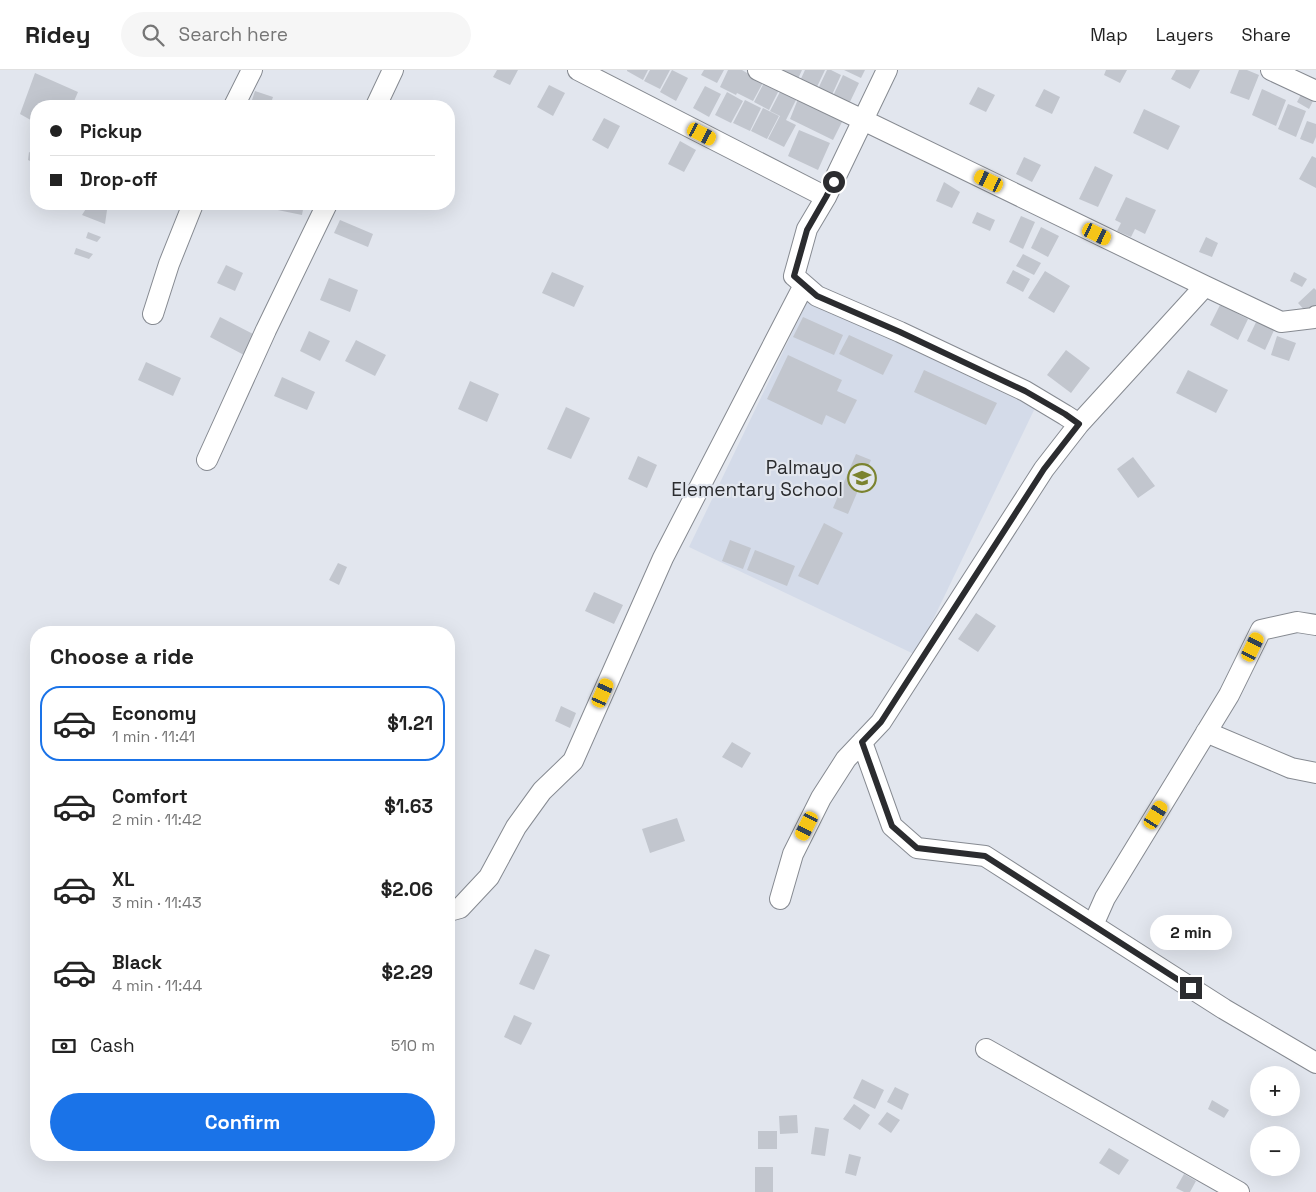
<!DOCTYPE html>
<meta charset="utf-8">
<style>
body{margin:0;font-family:"Space Grotesk",sans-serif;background:#f6f6f6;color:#222;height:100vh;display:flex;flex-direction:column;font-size:19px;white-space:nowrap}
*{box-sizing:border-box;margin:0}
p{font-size:16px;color:#767676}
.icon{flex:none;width:28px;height:28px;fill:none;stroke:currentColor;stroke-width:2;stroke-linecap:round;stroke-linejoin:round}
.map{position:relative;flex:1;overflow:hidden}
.sheet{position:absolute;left:30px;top:556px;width:425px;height:535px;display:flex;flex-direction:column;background:#fff;border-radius:20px;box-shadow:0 5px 20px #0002}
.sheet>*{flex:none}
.hud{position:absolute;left:30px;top:30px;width:425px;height:110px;border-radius:20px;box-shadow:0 5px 20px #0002;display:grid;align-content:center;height:110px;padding:0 20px;background:#fff}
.tools{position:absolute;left:1250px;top:996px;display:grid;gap:10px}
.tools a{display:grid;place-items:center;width:50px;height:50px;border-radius:50%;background:#fff;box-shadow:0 5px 20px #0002;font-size:25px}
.end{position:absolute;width:22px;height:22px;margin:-11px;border:6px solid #2b2c2f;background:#fff;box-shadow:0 0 0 2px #fff}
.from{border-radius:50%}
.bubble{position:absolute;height:35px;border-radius:18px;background:#fff;box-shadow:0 5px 20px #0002;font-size:16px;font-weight:700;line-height:35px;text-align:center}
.car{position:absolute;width:15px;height:30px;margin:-15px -8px;border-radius:6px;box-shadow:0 0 4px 1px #0007;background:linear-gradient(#f5c518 24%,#345 0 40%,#f5c518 0 76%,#345 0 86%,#f5c518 0)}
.hud b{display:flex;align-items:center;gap:18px;height:48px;font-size:19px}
.hud b+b{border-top:1px solid #e0e0e0}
.hud i{width:12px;height:12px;background:#222}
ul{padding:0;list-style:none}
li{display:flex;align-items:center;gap:15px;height:75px;margin:0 10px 8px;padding:0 10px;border:2px solid transparent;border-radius:20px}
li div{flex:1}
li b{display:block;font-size:19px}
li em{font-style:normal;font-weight:700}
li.active{border-color:#1a73e8}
li>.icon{width:45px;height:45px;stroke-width:1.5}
h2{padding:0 20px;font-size:22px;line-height:60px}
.pay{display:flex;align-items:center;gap:12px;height:55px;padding:0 20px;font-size:19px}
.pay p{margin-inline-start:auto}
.primary-button{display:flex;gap:10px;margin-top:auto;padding:10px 20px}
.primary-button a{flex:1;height:58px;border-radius:30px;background:#1a73e8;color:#fff;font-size:20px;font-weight:700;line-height:58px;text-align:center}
header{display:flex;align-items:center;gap:30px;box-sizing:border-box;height:70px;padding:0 25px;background:#fff;border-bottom:1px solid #e0e0e0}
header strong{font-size:24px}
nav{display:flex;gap:28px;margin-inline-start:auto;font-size:18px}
.search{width:350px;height:45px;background:#f6f6f6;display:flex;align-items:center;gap:12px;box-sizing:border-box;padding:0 18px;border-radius:28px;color:#767676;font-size:19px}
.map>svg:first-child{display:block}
</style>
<header>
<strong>Ridey</strong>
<div class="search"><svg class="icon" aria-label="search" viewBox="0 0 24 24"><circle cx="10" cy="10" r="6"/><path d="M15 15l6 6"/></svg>Search here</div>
<nav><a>Map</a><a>Layers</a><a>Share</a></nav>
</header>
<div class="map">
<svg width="1316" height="1122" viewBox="0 0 1316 1122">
<rect width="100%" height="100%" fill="#e2e6ee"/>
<path fill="#d4dbe9" d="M 808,230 L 1035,338 L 916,585 L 689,477 Z"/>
<path fill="#c2c6ce" d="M 497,0 L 518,0 L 510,15 L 493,7 Z
M 627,0 L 648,0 L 643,10 L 627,1 Z
M 650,0 L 670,0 L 660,19 L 644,11 Z
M 672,0 L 688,8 L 676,31 L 660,22 Z
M 704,0 L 724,0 L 717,13 L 701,5 Z
M 728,0 L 742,0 L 747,3 L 749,0 L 765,9 L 753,31 L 737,23 L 736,25 L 720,17 Z
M 782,0 L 802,0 L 797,11 L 781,3 Z
M 805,0 L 825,0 L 815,21 L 799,13 Z
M 827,0 L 831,0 L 841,5 L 831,27 L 817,21 Z
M 844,0 L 865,0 L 861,8 Z
M 1106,0 L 1127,0 L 1120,13 L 1104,5 Z
M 1176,0 L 1200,0 L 1190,19 L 1171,9 Z
M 1239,0 L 1247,0 L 1259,5 L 1249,30 L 1230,23 Z
M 35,3 L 78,22 L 72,36 L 36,36 L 36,53 L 20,44 Z
M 843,5 L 859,13 L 848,36 L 832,28 Z
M 766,9 L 781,16 L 769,40 L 754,32 Z
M 549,15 L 565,23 L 553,46 L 537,37 Z
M 705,16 L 721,24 L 709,47 L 693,38 Z
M 978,17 L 995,25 L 986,42 L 969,34 Z
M 782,18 L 798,26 L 786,50 L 796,55 L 784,77 L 768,69 L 780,46 L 770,41 Z
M 1044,19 L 1060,27 L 1052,44 L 1035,36 Z
M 1262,19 L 1286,30 L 1276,56 L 1252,45 Z
M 255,21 L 273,27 L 270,36 L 250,36 Z
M 1303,21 L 1315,27 L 1309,39 L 1297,32 Z
M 727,22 L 743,31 L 731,53 L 715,45 Z
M 798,29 L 843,50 L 833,70 L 790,49 Z
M 745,30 L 761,38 L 750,61 L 733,53 Z
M 1288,34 L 1306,41 L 1296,67 L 1278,59 Z
M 763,38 L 779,46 L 767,69 L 751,61 Z
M 1144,39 L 1180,56 L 1168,80 L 1133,63 Z
M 604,48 L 620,56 L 608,79 L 592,70 Z
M 1307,51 L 1316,54 L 1316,67 L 1313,74 L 1300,69 Z
M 799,60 L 830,73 L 818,100 L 788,86 Z
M 680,71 L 696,80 L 684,102 L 668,94 Z
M 29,82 L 36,85 L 36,94 L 28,90 Z
M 1312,86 L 1316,88 L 1316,118 L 1299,109 Z
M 1024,87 L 1041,95 L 1032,112 L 1016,104 Z
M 1095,96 L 1113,105 L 1098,137 L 1079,129 Z
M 944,112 L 960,122 L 952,138 L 936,131 Z
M 1126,127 L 1156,140 L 1145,164 L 1135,159 L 1131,167 L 1117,161 L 1121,153 L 1115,150 Z
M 89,134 L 92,134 L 107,140 L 105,154 L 82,145 Z
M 263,134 L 304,134 L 302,145 L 263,137 Z
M 977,142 L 995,150 L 990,161 L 972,153 Z
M 1021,146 L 1035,152 L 1023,179 L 1009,172 Z
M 340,150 L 373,164 L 368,177 L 334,163 Z
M 1041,157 L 1059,166 L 1048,187 L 1031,178 Z
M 88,162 L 101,167 L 97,172 L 86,168 Z
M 1206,167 L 1218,173 L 1212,187 L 1199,182 Z
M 76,178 L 93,184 L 89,189 L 74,184 Z
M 1023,184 L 1041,193 L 1034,205 L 1016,196 Z
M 226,195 L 243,203 L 235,221 L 217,213 Z
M 1013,200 L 1030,209 L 1023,222 L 1006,213 Z
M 1045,201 L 1070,216 L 1054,243 L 1028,228 Z
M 552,202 L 584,216 L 574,237 L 542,223 Z
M 1294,202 L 1307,209 L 1302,217 L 1290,211 Z
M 329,208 L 358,220 L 350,242 L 320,230 Z
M 1314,218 L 1316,220 L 1316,237 L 1308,244 L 1298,233 Z
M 1220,235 L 1248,249 L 1238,270 L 1210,255 Z
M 220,247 L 255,265 L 244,285 L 210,267 Z
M 803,247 L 843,265 L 834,285 L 793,267 Z
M 1258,248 L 1276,256 L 1265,280 L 1247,271 Z
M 309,261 L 330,271 L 320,291 L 300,281 Z
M 849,265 L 893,285 L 883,305 L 839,284 Z
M 1277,266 L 1296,273 L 1289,291 L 1271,285 Z
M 356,270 L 386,285 L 375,306 L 345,291 Z
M 1066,280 L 1090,298 L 1071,323 L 1047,305 Z
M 788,285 L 842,310 L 837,321 L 857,330 L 845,354 L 826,345 L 822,355 L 767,329 Z
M 146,292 L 181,308 L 173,326 L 138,310 Z
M 924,300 L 997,333 L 986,355 L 914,322 Z
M 1188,300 L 1228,320 L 1216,343 L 1176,323 Z
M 282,307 L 315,322 L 307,340 L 274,326 Z
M 470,311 L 499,324 L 487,352 L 458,339 Z
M 566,337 L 590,348 L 571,389 L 547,379 Z
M 856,384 L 871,390 L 848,444 L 833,438 Z
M 638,386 L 657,395 L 647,418 L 628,409 Z
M 1133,387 L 1155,416 L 1138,428 L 1117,399 Z
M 824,453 L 843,463 L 818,515 L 798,506 Z
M 730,470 L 751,478 L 743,499 L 722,491 Z
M 755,480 L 795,496 L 787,516 L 747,500 Z
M 338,493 L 347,497 L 339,515 L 329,510 Z
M 594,522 L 623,535 L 614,554 L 585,541 Z
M 976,543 L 996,556 L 978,582 L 958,569 Z
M 561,636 L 576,643 L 570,658 L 555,651 Z
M 732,672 L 751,683 L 742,698 L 722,687 Z
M 677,748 L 685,771 L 650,783 L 642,759 Z
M 535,879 L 550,885 L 534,920 L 519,914 Z
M 514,945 L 532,953 L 521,975 L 504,967 Z
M 862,1009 L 884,1020 L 875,1039 L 853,1028 Z
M 895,1017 L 909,1024 L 902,1040 L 887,1032 Z
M 1212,1030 L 1229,1040 L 1224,1048 L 1208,1039 Z
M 854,1034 L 870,1045 L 860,1060 L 843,1049 Z
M 887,1042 L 900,1050 L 891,1063 L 878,1054 Z
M 797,1045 L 798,1063 L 780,1064 L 779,1046 Z
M 815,1057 L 829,1059 L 825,1086 L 811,1084 Z
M 758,1061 L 777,1061 L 777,1079 L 758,1079 Z
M 1109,1078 L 1129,1090 L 1119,1105 L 1099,1093 Z
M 849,1084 L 861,1087 L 856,1106 L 845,1103 Z
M 755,1097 L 773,1097 L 773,1122 L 755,1122 Z
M 1184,1104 L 1196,1111 L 1190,1122 L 1184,1122 L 1176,1118 Z"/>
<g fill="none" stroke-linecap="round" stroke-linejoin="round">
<defs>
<path id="minor" d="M 578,0 L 826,127
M 758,0 L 863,50 L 1205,216 L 1281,252 L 1314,248 L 1316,246
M 887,0 L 826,127 L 807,159 L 794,206 L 817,226 L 900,262 L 1025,321 L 1065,345 L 1079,354
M 1271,0 L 1316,21
M 234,36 L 252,0
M 376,36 L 393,0
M 153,244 L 169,194 L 193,134
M 207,390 L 266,260 L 327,134
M 1206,662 L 1291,698 L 1316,703
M 862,672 L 892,756 L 917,778 L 985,786 L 1224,939 L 1316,993
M 780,829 L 793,784 L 821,728 L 846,689 L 881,652 L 1044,399 L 1079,354 L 1205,216
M 449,841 L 460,838 L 489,807 L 516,757 L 542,721 L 573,691 L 663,488 L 804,215
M 1093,855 L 1105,828 L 1229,625 L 1261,560 L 1297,552 L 1316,555
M 986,979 L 1239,1122"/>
</defs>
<use href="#minor" stroke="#868a91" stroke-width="22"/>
<use href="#minor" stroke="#fff" stroke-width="20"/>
</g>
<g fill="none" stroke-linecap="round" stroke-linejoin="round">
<path stroke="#2b2c2f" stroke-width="6" d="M 834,112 L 826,127 L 807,160 L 794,206 L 817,226 L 900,262 L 1025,321 L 1065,344 L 1079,354 L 1044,399 L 881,652 L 862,672 L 892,756 L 917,778 L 985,786 L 1191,918"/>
</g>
<defs>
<symbol id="school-ring" viewBox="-11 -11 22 22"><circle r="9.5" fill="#e2e6ee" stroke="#7b832f" stroke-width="1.5"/><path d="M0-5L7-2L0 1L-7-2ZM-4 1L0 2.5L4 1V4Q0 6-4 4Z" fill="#7b832f"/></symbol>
</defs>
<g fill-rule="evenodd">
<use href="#school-ring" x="846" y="392" width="32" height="32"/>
</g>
<g text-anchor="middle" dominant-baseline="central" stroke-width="4.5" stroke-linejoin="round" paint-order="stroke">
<g font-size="19" fill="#2b2c2f" stroke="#e2e6ee" text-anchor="end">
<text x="843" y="397">Palmayo<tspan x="843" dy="22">Elementary School</tspan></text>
</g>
</g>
</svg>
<div class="tools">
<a>+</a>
<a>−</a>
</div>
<i class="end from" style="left:834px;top:112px"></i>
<i class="end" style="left:1191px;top:918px"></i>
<div class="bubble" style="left:1150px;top:845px;width:82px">2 min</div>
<i class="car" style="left:702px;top:64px;rotate:117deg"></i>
<i class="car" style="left:989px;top:111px;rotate:296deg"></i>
<i class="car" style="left:1097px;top:164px;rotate:116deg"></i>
<i class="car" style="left:1253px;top:577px;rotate:26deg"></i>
<i class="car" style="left:603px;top:623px;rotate:24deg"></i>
<i class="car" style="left:1156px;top:745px;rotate:32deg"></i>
<i class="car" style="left:807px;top:756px;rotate:207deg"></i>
<div class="hud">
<b><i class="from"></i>Pickup</b>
<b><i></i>Drop-off</b>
</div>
<section class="sheet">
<h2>Choose a ride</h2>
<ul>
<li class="active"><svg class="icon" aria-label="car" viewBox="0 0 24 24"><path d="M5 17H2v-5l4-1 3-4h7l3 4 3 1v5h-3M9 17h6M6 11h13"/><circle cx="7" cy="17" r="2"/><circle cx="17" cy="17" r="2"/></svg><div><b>Economy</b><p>1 min · 11:41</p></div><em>$1.21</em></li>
<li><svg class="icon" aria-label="car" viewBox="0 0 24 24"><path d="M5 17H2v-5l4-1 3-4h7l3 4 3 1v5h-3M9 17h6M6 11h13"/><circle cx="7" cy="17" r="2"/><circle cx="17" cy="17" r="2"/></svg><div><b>Comfort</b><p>2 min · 11:42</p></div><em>$1.63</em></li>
<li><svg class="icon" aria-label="car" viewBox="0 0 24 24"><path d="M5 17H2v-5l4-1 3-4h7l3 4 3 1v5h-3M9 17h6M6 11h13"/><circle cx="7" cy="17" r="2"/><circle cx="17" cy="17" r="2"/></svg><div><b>XL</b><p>3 min · 11:43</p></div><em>$2.06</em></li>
<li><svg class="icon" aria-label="car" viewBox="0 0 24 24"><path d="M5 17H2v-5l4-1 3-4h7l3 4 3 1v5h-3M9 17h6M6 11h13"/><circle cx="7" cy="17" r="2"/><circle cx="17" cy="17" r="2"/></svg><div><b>Black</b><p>4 min · 11:44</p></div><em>$2.29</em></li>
</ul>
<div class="pay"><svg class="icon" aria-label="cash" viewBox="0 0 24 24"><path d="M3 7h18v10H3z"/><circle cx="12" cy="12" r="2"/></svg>Cash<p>510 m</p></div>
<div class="primary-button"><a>Confirm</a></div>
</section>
</div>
